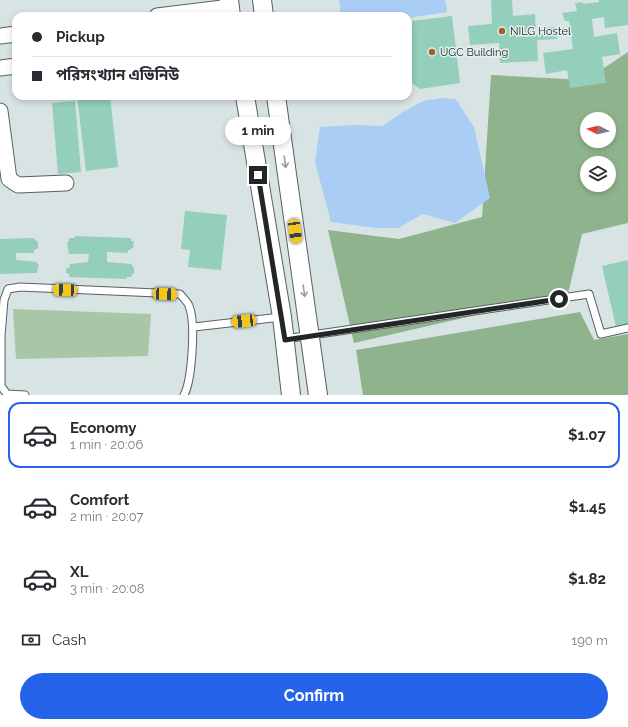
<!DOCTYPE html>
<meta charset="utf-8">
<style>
body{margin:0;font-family:Raleway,"Noto Sans Bengali",sans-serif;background:#f7f7f7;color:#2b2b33;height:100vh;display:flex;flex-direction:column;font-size:15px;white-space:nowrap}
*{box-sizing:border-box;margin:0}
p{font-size:13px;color:#7c7c81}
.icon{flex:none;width:22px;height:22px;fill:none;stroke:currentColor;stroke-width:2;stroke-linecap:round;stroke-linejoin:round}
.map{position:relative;height:395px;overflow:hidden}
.drawer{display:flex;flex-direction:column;background:#fff;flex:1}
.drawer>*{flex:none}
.guide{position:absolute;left:12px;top:12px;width:400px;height:88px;border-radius:12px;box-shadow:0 2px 6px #0003;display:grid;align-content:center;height:88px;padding:0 20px;background:#fff}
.needle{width:26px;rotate:276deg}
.buttons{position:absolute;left:580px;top:112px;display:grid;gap:8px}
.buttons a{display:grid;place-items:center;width:36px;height:36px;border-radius:50%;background:#fff;box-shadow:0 2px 6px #0003;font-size:20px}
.end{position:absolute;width:18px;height:18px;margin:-9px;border:5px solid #222626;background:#fff;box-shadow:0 0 0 2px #fff}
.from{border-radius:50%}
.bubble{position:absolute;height:28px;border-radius:14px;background:#fff;box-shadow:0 2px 6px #0003;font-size:13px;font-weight:700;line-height:28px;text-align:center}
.car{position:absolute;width:12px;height:24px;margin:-12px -6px;border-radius:5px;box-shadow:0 0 3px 1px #0007;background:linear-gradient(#f5c518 24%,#345 0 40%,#f5c518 0 76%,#345 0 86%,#f5c518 0)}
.guide b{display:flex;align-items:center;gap:14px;height:38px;font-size:15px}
.guide b+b{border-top:1px solid #e1e1e2}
.guide i{width:10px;height:10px;background:#2b2b33}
ul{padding:7px 0 0;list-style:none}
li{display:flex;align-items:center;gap:12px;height:66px;margin:0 8px 6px;padding:0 12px;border:2px solid transparent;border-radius:12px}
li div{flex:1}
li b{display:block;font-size:15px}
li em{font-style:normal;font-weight:700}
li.on{border-color:#2563eb}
li>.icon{width:36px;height:36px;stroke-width:1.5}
.pay{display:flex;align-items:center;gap:10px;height:44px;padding:0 20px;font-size:15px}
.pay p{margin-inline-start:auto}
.cta{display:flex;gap:8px;margin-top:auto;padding:8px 20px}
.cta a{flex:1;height:46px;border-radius:24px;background:#2563eb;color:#fff;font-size:16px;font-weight:700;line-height:46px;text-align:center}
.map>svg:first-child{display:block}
</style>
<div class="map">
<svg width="628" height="395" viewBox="0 0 628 395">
<rect width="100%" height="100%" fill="#d8e3e3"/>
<path fill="#a8c7a7" d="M 13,309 L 151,314 L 148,356 L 16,359 Z"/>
<path fill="#8fb48d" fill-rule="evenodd" d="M 628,52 L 628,223 L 582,234 L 568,294 L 354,343 L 328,230 L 399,239 L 482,217 L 491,75 L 586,80 ZM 587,119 L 609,119 L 609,141 L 587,141 ZM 587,163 L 609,163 L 609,185 L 587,185 Z
M 580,312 L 594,340 L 628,334 L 628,395 L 363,395 L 356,350 Z"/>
<path fill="#aacdf5" d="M 339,0 L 445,0 L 447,12 L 408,18 L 408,16 L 341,16 Z
M 442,98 L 455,99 L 455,98 L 474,127 L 490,198 L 455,223 L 423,214 L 398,228 L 376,228 L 331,222 L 315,162 L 320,127 L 355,125 L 382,126 L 403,112 L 423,101 Z"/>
<path fill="#93cfba" d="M 491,0 L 512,0 L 513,16 L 535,14 L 536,35 L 544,34 L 544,27 L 556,27 L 557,39 L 537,40 L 538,61 L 500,63 L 499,43 L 470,45 L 468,26 L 492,24 Z
M 599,0 L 628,0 L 628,25 L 605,28 L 604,17 L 592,19 L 594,37 L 617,33 L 620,54 L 602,57 L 606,83 L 570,88 L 567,70 L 546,74 L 543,53 L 573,49 L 569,21 L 565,21 L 562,13 L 577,11 L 575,3 L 583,2 L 583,4 L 599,2 Z
M 452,16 L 460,83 L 420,89 L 408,80 L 408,25 L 412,21 Z
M 77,96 L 110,96 L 118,167 L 86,171 Z
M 323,96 L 360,96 L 357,100 L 324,100 Z
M 75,101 L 81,172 L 58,174 L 52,103 Z
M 185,211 L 227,215 L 221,270 L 188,267 L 190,250 L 181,249 Z
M 75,236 L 131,238 L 131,241 L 134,241 L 133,248 L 131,248 L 131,250 L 128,250 L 128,253 L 107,252 L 107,262 L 132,264 L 132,267 L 134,267 L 134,274 L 132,274 L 132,277 L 127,277 L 126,279 L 69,277 L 69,274 L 66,273 L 66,268 L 69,268 L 70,264 L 88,262 L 89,254 L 69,254 L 67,242 L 69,242 L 69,238 L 75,238 Z
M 33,238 L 38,242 L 38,248 L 34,250 L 34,253 L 16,253 L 16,260 L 37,262 L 37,264 L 39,264 L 37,273 L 0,274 L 0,239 Z
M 628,260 L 628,324 L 616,327 L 602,266 Z"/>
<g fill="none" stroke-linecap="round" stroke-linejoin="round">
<defs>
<path id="service" d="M 194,327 L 281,317
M 285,339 L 589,294 L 601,334 L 628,328
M 25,395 L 7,394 L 1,386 L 1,336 L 4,300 L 8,289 L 20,287 L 180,294 C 183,298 188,302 189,306 C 196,322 192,380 184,395"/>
<path id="minor" d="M 157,16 L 230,7
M 0,36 L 16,34
M 0,68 L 16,66
M 0,111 L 9,179 L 18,185 L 66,183"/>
<path id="tertiary" d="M 229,0 L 231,16
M 262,0 L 264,16
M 245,96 L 282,317 L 291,395
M 276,96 L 318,395"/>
</defs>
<use href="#service" stroke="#586162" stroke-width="9"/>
<use href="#minor" stroke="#586162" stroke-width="17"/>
<use href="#tertiary" stroke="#586162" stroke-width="20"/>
<use href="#service" stroke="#fff" stroke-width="7"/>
<use href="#minor" stroke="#fff" stroke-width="15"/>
<use href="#tertiary" stroke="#fff" stroke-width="18"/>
</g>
<defs><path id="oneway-shaft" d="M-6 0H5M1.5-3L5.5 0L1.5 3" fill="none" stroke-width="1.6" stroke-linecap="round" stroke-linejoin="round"/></defs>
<g stroke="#9c9d9d">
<use href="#oneway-shaft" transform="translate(285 162) rotate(82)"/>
<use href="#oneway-shaft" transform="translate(304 291) rotate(82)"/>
</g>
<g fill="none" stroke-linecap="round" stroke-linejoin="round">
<path stroke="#222626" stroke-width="5" d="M 258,175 L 285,340 L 559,299"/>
</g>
<g fill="#9d6224" stroke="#e5f0f1" stroke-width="1.5">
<circle cx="502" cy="31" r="4"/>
<circle cx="432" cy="52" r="4"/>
</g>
<g text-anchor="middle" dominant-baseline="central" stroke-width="3" stroke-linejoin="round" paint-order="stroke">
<g font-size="11" fill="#222626" stroke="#e5f0f1" text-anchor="start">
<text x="510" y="31">NILG Hostel</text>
<text x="440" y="52">UGC Building</text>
</g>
</g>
</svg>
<div class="buttons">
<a><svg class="needle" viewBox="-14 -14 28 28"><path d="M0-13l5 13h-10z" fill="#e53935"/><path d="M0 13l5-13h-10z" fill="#7c7c81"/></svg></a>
<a><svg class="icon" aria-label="layers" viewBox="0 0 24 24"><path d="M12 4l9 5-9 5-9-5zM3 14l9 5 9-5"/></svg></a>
</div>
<i class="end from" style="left:559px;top:299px"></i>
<i class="end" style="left:258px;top:175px"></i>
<div class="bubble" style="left:225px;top:117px;width:66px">1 min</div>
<i class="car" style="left:295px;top:231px;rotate:172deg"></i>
<i class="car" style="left:65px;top:290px;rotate:272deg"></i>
<i class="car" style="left:165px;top:294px;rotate:92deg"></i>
<i class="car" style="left:244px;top:321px;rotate:264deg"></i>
<div class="guide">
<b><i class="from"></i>Pickup</b>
<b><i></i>পরিসংখ্যান এভিনিউ</b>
</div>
</div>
<section class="drawer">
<ul>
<li class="on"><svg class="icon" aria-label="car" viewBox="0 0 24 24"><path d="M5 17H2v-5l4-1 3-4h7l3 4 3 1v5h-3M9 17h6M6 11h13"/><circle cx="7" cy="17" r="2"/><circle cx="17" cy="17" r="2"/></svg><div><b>Economy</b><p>1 min · 20:06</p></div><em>$1.07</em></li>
<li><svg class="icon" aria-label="car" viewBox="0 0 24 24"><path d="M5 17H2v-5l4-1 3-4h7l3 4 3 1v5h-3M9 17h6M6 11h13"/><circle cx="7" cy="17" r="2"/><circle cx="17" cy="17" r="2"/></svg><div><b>Comfort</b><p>2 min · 20:07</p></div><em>$1.45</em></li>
<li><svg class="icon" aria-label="car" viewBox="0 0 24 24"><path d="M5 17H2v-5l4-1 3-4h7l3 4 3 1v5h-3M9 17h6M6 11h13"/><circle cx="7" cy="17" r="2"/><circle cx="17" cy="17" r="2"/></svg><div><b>XL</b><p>3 min · 20:08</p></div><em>$1.82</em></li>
</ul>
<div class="pay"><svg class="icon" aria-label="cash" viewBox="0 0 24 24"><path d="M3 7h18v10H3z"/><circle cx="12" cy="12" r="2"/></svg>Cash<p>190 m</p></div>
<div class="cta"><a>Confirm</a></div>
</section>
